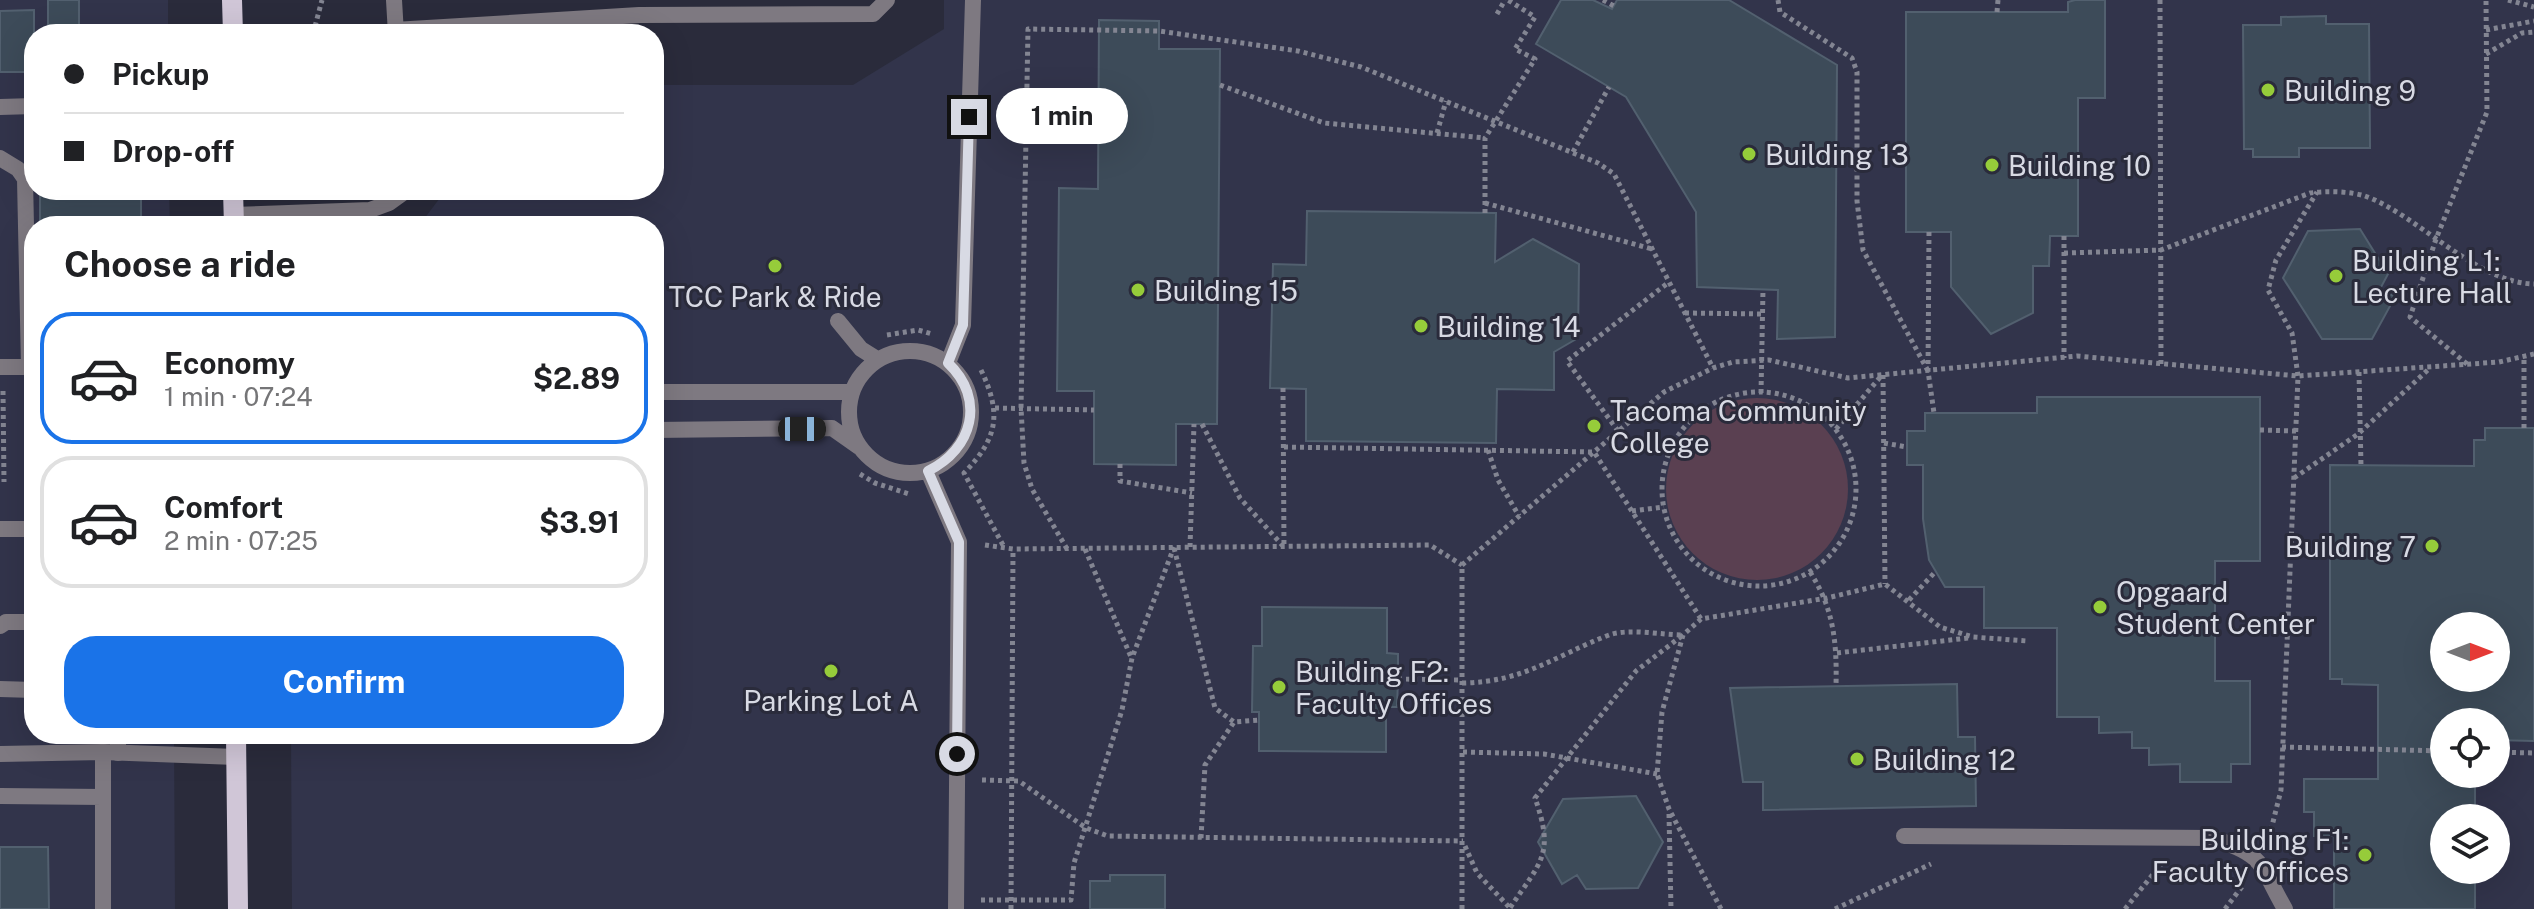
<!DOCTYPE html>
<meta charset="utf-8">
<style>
body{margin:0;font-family:"Public Sans",sans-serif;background:#f6f6f6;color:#202124;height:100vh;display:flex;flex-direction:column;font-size:30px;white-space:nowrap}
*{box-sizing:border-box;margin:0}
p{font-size:26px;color:#757577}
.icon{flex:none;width:44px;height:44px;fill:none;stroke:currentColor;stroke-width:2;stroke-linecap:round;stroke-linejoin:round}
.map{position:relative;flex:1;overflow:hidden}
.side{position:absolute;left:24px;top:216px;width:640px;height:528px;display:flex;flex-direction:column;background:#fff;border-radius:32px;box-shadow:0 8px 32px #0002}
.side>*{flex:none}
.guide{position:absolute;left:24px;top:24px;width:640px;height:176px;border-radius:32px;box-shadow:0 8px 32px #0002;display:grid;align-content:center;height:176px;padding:0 40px;background:#fff}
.needle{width:52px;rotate:90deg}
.controls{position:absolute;left:2430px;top:612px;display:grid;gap:16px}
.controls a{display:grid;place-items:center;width:80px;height:80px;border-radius:50%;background:#fff;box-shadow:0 8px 32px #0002;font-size:40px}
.end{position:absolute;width:36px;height:36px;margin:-18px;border:10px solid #d8dae4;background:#111;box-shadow:0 0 0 4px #111}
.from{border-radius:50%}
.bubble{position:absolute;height:56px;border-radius:28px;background:#fff;box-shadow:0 8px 32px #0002;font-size:26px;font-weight:700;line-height:56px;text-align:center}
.car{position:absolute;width:24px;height:48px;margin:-24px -12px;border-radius:10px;box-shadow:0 0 6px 2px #0007;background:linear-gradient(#222 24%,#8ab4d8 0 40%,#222 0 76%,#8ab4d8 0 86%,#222 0)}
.guide b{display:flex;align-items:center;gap:28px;height:76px;font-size:30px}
.guide b+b{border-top:2px solid #e0e0e0}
.guide i{width:20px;height:20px;background:#202124}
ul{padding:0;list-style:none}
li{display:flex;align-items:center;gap:24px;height:132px;margin:0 16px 12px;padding:0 24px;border:4px solid #e0e0e0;border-radius:32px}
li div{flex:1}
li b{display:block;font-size:30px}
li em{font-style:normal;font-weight:700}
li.selected{border-color:#1a73e8}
li>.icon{width:72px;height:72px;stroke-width:1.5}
h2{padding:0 40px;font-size:36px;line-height:96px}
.primary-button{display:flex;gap:16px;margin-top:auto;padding:16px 40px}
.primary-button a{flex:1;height:92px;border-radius:32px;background:#1a73e8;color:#fff;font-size:32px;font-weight:700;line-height:92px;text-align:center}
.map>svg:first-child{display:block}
</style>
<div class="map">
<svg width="2534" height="909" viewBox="0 0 2534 909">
<rect width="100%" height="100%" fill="#2a2b3b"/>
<path fill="#32344b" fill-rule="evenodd" d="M 0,0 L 168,0 L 168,34 L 34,34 L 34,190 L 169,190 L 170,226 L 34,226 L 34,734 L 174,734 L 175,909 L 0,909 Z
M 944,0 L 2534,0 L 2534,909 L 292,909 L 291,734 L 654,734 L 654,226 L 413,226 L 424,219 L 446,190 L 654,190 L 654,85 L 853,85 L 944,29 ZM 2444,626 L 2496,626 L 2496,678 L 2444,678 ZM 2444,722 L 2496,722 L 2496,774 L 2444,774 ZM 2444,818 L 2496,818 L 2496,870 L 2444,870 Z"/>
<path fill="#5a4051" d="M1666 489a91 91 0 1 1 182 0a91 91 0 1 1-182 0Z"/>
<path fill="#3d4b59" stroke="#52606f" stroke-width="2" fill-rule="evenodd" d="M 48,0 L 79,0 L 79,34 L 48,34 Z
M 1561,0 L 1593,0 L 1612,9 L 1617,0 L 1729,0 L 1837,65 L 1835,337 L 1777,339 L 1778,290 L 1697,287 L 1696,212 L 1626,97 L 1536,44 Z
M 2075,0 L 2105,0 L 2105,98 L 2078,98 L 2078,236 L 2050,236 L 2049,266 L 2033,266 L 2033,313 L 1991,334 L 1951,287 L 1951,232 L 1906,232 L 1906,12 L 2068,12 L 2068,2 Z
M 34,10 L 34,72 L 0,72 L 0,11 Z
M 2326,16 L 2326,24 L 2369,24 L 2370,148 L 2299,148 L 2299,157 L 2253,157 L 2253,149 L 2244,149 L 2243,25 L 2281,25 L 2281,17 Z
M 1099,20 L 1159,21 L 1159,49 L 1220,49 L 1217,424 L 1176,424 L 1176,465 L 1094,464 L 1094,391 L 1057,391 L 1059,188 L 1098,189 Z
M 40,190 L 141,190 L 141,226 L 40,226 Z
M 1307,211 L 1496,213 L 1495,262 L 1533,239 L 1579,264 L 1578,338 L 1554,352 L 1554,390 L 1497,389 L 1496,443 L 1306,441 L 1306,389 L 1270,388 L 1273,264 L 1306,265 Z
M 2360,229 L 2388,274 L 2380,289 L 2395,297 L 2372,339 L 2322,339 L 2283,278 L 2308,231 Z
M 2037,397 L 2260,397 L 2260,561 L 2215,561 L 2215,681 L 2250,681 L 2250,764 L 2231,764 L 2231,782 L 2180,782 L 2180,764 L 2149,765 L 2149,748 L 2132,748 L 2132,732 L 2099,733 L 2099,717 L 2057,717 L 2057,628 L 1984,628 L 1984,587 L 1945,587 L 1929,560 L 1923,519 L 1923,465 L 1907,465 L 1907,431 L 1925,431 L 1925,413 L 2037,413 Z
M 2485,428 L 2534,428 L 2534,741 L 2496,740 L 2496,722 L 2444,722 L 2444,774 L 2475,774 L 2475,818 L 2444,818 L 2444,870 L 2475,870 L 2475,909 L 2334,909 L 2334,836 L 2314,836 L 2314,812 L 2304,812 L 2304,779 L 2378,779 L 2378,685 L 2342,684 L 2342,679 L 2330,679 L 2330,465 L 2474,466 L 2474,440 L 2485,440 ZM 2444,626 L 2496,626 L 2496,678 L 2444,678 Z
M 1262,607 L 1387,608 L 1387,653 L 1398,654 L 1398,679 L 1397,707 L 1386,707 L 1386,752 L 1259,751 L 1259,712 L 1252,712 L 1253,646 L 1262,646 Z
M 1957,684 L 1958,737 L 1975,737 L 1976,806 L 1763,810 L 1763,782 L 1743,782 L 1730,688 Z
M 1636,796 L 1663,842 L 1638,888 L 1586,889 L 1577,875 L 1562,884 L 1538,842 L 1563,799 Z
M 0,847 L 48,847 L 49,909 L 0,909 Z
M 1110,875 L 1165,875 L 1165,909 L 1090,909 L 1090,881 L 1110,881 Z"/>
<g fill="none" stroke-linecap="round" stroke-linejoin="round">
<path stroke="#838592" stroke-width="5" stroke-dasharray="4 4" stroke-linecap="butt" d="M 1603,0 L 1614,6
M 1778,0 L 1780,12 L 1852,58 L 1857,72 L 1857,201 L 1863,250 L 1928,371
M 2160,0 L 2161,364
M 2508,0 L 2534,7
M 1997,12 L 1998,0
M 1497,14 L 1505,0
M 2486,30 L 2534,21
M 313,34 L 322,0
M 2486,54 L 2522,33 L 2534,32
M 1220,85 L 1324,123 L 1485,138
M 1437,133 L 1446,101
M 1573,152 L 1609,87
M 1485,203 L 1652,249
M 1485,213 L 1485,138 L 1535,59 L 1515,49 L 1535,17 L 1508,0
M 1929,232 L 1928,371 L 1934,413
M 2064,236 L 2064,358
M 2064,253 L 2161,250 L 2310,193 C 2326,191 2349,191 2365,196 C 2418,215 2476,283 2534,284
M 1685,313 L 1763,314
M 887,335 L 918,330 L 932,334
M 2467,364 L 2410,317 L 2436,239 L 2487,112 L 2486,0
M 981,370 C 1002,414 998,438 964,473 L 1004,547
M 2359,372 L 2361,466
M 1883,375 L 1885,584
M 1283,388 L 1284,547
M 3,391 L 4,482
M1662 489a97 97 0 1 1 194 0a97 97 0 1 1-194 0Z
M 1761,393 L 1763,289
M 995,408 L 1094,410
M 1202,424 L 1240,498 L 1283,546
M 2524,428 L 2524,356
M 1836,429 L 1882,375
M 2260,430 L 2296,431
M 1618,431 L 1567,361 L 1669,282
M 1884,443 L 1907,447
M 1284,447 L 1594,452 L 1701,619
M 1488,450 L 1498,480 L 1519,516
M 1120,464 L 1120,481 L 1192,493
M 860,474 L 875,483 L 909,494
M 2294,478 L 2358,434 L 2430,368
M 1632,511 L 1664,507
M 985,545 L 1013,549 L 1430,545 L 1462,565
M 1190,547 L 1194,424
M 1174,548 L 1215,708 L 1234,722 L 1259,720
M 1067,549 L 1032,489 L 1024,463 L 1021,408 L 1028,29 L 1159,31 L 1298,51 L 1361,67 L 1598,163 L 1614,174 L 1713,368
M 1085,549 L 1131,657
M 1810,572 C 1834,609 1837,643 1836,686
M 1909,600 L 1936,571
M 1837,653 L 1968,638
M 1398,679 L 1462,680
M 1462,683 C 1525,682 1554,656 1609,635 C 1629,628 1662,635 1683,635 L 1636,671 L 1535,798 C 1555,855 1541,861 1510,908
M 2282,747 L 2444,751
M 1463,752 L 1544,754 L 1657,774
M 2496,752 L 2534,753
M 982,780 L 1019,781 L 1086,828 L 1108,836 L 1463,841
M 1669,814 L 1671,909
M 1201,838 L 1205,765 L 1234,722
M 2269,838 L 2281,790 L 2298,376 L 2292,333 L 2268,290 L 2276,260 L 2317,192
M 1465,846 L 1477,873 L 1510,908
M 981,900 L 1071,900 L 1074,863 L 1122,710 L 1132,658 L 1174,547
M 1011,909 L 1013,549
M 1462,909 L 1462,565 L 1664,392 L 1713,368 L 1733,362 L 1769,360 L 1848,378 L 2077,356 L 2298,376 L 2499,362 L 2534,354
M 1721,909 L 1669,809 L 1657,774 L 1662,712 L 1683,635 L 1701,619 L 1827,598 L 1885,584 L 1940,627 L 1973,637 L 2027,641
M 1835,909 L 1931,864
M 2125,909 L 2162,863
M 2225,909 L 2244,884"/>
<path stroke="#7e7981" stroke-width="16" d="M 394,0 L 396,34
M 394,30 L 639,15 L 873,14 L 887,0
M 0,107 L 34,106
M 0,158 L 18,169 L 25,179 L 29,367
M 232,215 L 370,210 L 389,203 L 407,190
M 838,321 L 861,349 L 877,359
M849 412a61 61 0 1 1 122 0a61 61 0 1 1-122 0Z
M 948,363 L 963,325 L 973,0
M 0,367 L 34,367
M 654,392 L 851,392
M 654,430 L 832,428 L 859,447
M 928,471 L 959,542 L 956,909
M 0,529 L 34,529
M 0,626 L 6,622 L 34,622
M 0,689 L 34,690
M 118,734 L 118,753
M 103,752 L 103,909
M 0,796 L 103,797
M 1904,836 L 2212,838 C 2266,855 2259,864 2285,909"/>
<path stroke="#7e7981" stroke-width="16" d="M 0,754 L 103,752 L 236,757"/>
<path stroke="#d0c6d7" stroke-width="20" d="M 232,0 L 233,34
M 233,190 L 234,226
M 236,734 L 238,909"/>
</g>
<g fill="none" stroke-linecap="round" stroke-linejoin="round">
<path stroke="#d8dae4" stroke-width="10" d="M 957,754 L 959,542 L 928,471 C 973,449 986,399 948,363 L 963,325 L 969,117"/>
</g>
<g fill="#96cc3a" stroke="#2a2b3b" stroke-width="3">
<circle cx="2268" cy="90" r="8"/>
<circle cx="1749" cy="154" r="8"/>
<circle cx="1992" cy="165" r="8"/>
<circle cx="775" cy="266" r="8"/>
<circle cx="2336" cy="276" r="8"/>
<circle cx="1138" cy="290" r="8"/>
<circle cx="1421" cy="326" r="8"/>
<circle cx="1594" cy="426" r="8"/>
<circle cx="2432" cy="546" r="8"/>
<circle cx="2100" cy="607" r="8"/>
<circle cx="831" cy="671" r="8"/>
<circle cx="1279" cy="687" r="8"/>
<circle cx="1857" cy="759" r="8"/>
<circle cx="2365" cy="855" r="8"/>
</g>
<g text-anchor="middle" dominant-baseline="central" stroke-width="6" stroke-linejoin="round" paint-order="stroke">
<g font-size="28" fill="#d8dae4" stroke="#2a2b3b" text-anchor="start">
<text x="2284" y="90">Building 9</text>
<text x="1765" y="154">Building 13</text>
<text x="2008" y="165">Building 10</text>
<text x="2352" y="260">Building L1:<tspan x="2352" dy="32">Lecture Hall</tspan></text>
<text x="1154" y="290">Building 15</text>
<text x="775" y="296" text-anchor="middle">TCC Park &amp; Ride</text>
<text x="1437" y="326">Building 14</text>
<text x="1610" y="410">Tacoma Community<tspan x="1610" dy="32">College</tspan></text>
<text x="2416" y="546" text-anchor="end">Building 7</text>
<text x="2116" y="591">Opgaard<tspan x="2116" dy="32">Student Center</tspan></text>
<text x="1295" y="671">Building F2:<tspan x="1295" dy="32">Faculty Offices</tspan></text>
<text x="831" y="700" text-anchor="middle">Parking Lot A</text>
<text x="1873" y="759">Building 12</text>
<text x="2349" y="839" text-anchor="end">Building F1:<tspan x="2349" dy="32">Faculty Offices</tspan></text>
</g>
</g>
</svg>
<div class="controls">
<a><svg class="needle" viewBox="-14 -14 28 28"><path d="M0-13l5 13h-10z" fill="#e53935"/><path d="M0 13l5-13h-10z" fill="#757577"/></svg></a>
<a><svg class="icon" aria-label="locate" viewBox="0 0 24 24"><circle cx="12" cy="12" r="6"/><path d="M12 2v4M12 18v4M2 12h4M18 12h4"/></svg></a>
<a><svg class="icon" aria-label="layers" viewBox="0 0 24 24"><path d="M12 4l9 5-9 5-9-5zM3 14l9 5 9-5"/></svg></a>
</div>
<i class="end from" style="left:957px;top:754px"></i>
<i class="end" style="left:969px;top:117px"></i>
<div class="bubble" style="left:996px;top:88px;width:132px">1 min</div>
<i class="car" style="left:802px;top:429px;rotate:90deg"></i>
<div class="guide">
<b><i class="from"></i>Pickup</b>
<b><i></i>Drop-off</b>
</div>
<section class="side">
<h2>Choose a ride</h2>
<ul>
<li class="selected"><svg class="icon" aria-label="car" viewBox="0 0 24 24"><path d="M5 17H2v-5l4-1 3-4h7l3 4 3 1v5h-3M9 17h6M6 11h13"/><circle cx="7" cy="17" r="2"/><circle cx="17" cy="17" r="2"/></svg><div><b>Economy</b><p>1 min · 07:24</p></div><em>$2.89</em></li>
<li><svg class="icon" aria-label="car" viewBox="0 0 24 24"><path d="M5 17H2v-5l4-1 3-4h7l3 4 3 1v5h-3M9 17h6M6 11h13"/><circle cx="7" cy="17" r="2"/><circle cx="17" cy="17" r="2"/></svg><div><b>Comfort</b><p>2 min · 07:25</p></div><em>$3.91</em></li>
</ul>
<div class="primary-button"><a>Confirm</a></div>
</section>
</div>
